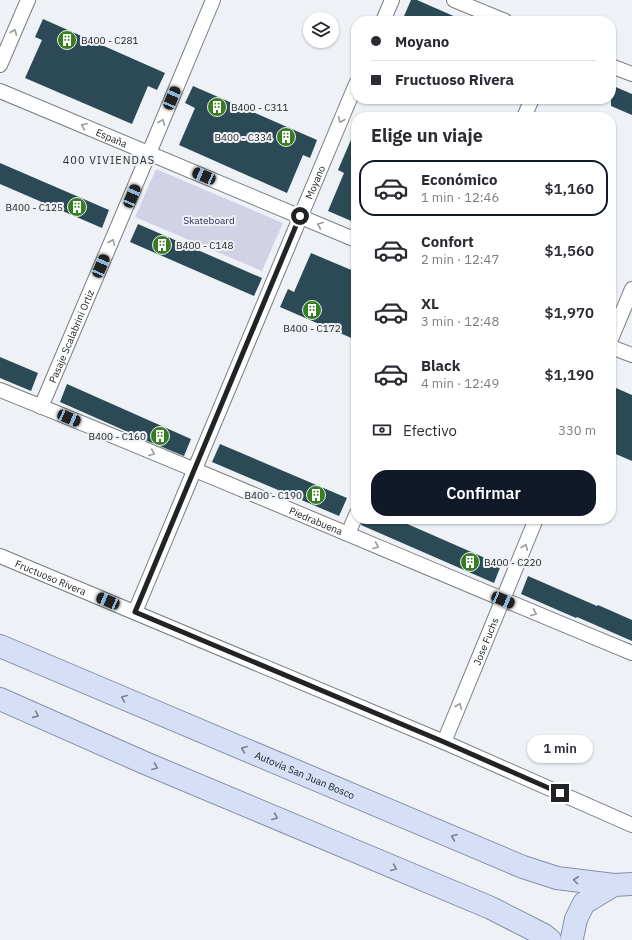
<!DOCTYPE html>
<html lang="es">
<meta charset="utf-8">
<style>
body{margin:0;font-family:"IBM Plex Sans",sans-serif;background:#f7f7f7;color:#2b2b33;height:100vh;display:flex;flex-direction:column;font-size:15px;white-space:nowrap}
*{box-sizing:border-box;margin:0}
p{font-size:13px;color:#7c7c81}
.icon{flex:none;width:22px;height:22px;fill:none;stroke:currentColor;stroke-width:2;stroke-linecap:round;stroke-linejoin:round}
.map{position:relative;flex:1;overflow:hidden}
.sheet{position:absolute;left:351px;top:112px;width:265px;height:412px;display:flex;flex-direction:column;background:#fff;border-radius:16px;box-shadow:0 1px 3px #0004}
.sheet>*{flex:none}
.banner{position:absolute;left:351px;top:16px;width:265px;height:88px;border-radius:16px;box-shadow:0 1px 3px #0004;display:grid;align-content:center;height:88px;padding:0 20px;background:#fff}
.fabs{position:absolute;left:303px;top:12px;display:grid;gap:8px}
.fabs a{display:grid;place-items:center;width:36px;height:36px;border-radius:50%;background:#fff;box-shadow:0 1px 3px #0004;font-size:20px}
.end{position:absolute;width:18px;height:18px;margin:-9px;border:5px solid #222325;background:#fff;box-shadow:0 0 0 2px #fff}
.from{border-radius:50%}
.bubble{position:absolute;height:28px;border-radius:14px;background:#fff;box-shadow:0 1px 3px #0004;font-size:13px;font-weight:600;line-height:28px;text-align:center}
.car{position:absolute;width:12px;height:24px;margin:-12px -6px;border-radius:5px;box-shadow:0 0 3px 1px #0007;background:linear-gradient(#222 24%,#8ab4d8 0 40%,#222 0 76%,#8ab4d8 0 86%,#222 0)}
.banner b{display:flex;align-items:center;gap:14px;height:38px;font-size:15px}
.banner b+b{border-top:1px solid #e1e1e2}
.banner i{width:10px;height:10px;background:#2b2b33}
ul{padding:0;list-style:none}
li{display:flex;align-items:center;gap:12px;height:56px;margin:0 8px 6px;padding:0 12px;border:2px solid transparent;border-radius:16px}
li div{flex:1}
li b{display:block;font-size:15px}
li em{font-style:normal;font-weight:600}
li.current{border-color:#111827}
li>.icon{width:36px;height:36px;stroke-width:1.5}
h2{padding:0 20px;font-size:18px;line-height:48px}
.pay{display:flex;align-items:center;gap:10px;height:44px;padding:0 20px;font-size:15px}
.pay p{margin-inline-start:auto}
.primary-button{display:flex;gap:8px;margin-top:auto;padding:8px 20px}
.primary-button a{flex:1;height:46px;border-radius:16px;background:#111827;color:#fff;font-size:16px;font-weight:600;line-height:46px;text-align:center}
.map>svg:first-child{display:block}
</style>
<div class="map">
<svg width="632" height="940" viewBox="0 0 632 940">
<rect width="100%" height="100%" fill="#eef2f6"/>
<path fill="#d3d1e6" d="M 156,169 L 283,223 L 262,271 L 135,217 Z"/>
<path fill="#2b4a56" d="M 411,0 L 417,0 L 465,21 L 417,21 L 404,16 Z
M 43,19 L 165,73 L 157,90 L 148,86 L 132,124 L 25,78 L 42,40 L 35,37 Z
M 611,85 L 632,94 L 632,115 L 611,106 Z
M 193,86 L 317,140 L 310,158 L 303,155 L 287,193 L 179,145 L 195,108 L 185,103 Z
M 356,128 L 356,223 L 328,211 L 344,173 L 338,170 Z
M 0,163 L 109,210 L 102,228 L 0,184 Z
M 138,224 L 262,278 L 254,296 L 130,242 Z
M 311,253 L 356,272 L 356,340 L 280,307 L 288,289 L 294,292 Z
M 0,357 L 38,373 L 31,391 L 0,378 Z
M 67,384 L 191,439 L 184,456 L 128,433 L 128,432 L 60,402 Z
M 616,388 L 632,395 L 632,461 L 611,452 L 611,399 Z
M 220,444 L 347,498 L 339,516 L 212,462 Z
M 364,519 L 396,519 L 501,565 L 494,583 L 361,525 Z
M 528,576 L 597,606 L 598,605 L 632,620 L 632,641 L 577,617 L 576,618 L 521,594 Z"/>
<g fill="none" stroke-linecap="round" stroke-linejoin="round">
<defs>
<g id="minor">
<path d="M 454,0 L 505,21"/>
<path d="M 383,21 L 392,0"/>
<path d="M 0,65 L 28,0"/>
<path d="M 611,66 L 632,74"/>
<path id="s1" d="M 0,91 L 356,240"/>
<path d="M 524,117 L 532,99"/>
<path d="M 611,339 L 632,289"/>
<path d="M 611,347 L 632,355"/>
<path id="s2" d="M 0,390 C 212,475 421,566 632,653"/>
<path id="s3" d="M 41,407 L 149,153 L 213,0"/>
<path d="M 348,534 L 356,515"/>
<path id="s4" d="M 0,556 L 444,742 L 632,825"/>
<path id="s5" d="M 135,612 L 356,84"/>
<path id="s6" d="M 444,742 L 536,519"/>
</g>
<g id="primary">
<path id="s7" d="M 0,646 L 523,867 L 557,878 L 614,885"/>
<path d="M 0,699 L 145,763 L 491,908 L 544,935 L 550,940"/>
<path d="M 572,940 L 572,938 L 576,919 L 584,903 L 614,885 L 632,884"/>
</g>
</defs>
<use href="#minor" stroke="#797d80" stroke-width="16"/>
<use href="#primary" stroke="#8590a8" stroke-width="24"/>
<use href="#minor" stroke="#fff" stroke-width="14"/>
<use href="#primary" stroke="#d6dff5" stroke-width="22"/>
</g>
<defs><path id="oneway-chevron" d="M-2-3.5L2.5 0L-2 3.5" fill="none" stroke-width="1.6" stroke-linecap="round" stroke-linejoin="round"/></defs>
<g stroke="#9c9c9d">
<use href="#oneway-chevron" transform="translate(14 32) rotate(-67)"/>
<use href="#oneway-chevron" transform="translate(341 120) rotate(113)"/>
<use href="#oneway-chevron" transform="translate(162 122) rotate(-68)"/>
<use href="#oneway-chevron" transform="translate(84 126) rotate(-157)"/>
<use href="#oneway-chevron" transform="translate(320 225) rotate(-157)"/>
<use href="#oneway-chevron" transform="translate(112 242) rotate(-67)"/>
<use href="#oneway-chevron" transform="translate(152 453) rotate(23)"/>
<use href="#oneway-chevron" transform="translate(376 546) rotate(23)"/>
<use href="#oneway-chevron" transform="translate(525 547) rotate(-67)"/>
<use href="#oneway-chevron" transform="translate(534 613) rotate(23)"/>
<use href="#oneway-chevron" transform="translate(459 706) rotate(-67)"/>
</g>
<g stroke="#7c818d">
<use href="#oneway-chevron" transform="translate(124 698) rotate(-157)"/>
<use href="#oneway-chevron" transform="translate(36 715) rotate(24)"/>
<use href="#oneway-chevron" transform="translate(244 749) rotate(-157)"/>
<use href="#oneway-chevron" transform="translate(155 767) rotate(23)"/>
<use href="#oneway-chevron" transform="translate(275 817) rotate(23)"/>
<use href="#oneway-chevron" transform="translate(454 837) rotate(-157)"/>
<use href="#oneway-chevron" transform="translate(394 868) rotate(23)"/>
<use href="#oneway-chevron" transform="translate(576 880) rotate(-173)"/>
</g>
<g fill="none" stroke-linecap="round" stroke-linejoin="round">
<path stroke="#222325" stroke-width="5" d="M 300,216 L 135,612 L 444,742 L 560,793"/>
</g>
<defs>
<symbol id="building-disc" viewBox="-11 -11 22 22"><circle r="9.5" fill="#377e22" stroke="#eef2f6"/><path d="M-4-6H4V6H1V3H-1V6H-4ZM-2.5-4.3h1.7v1.8h-1.7ZM.8-4.3h1.7v1.8H.8ZM-2.5-1h1.7V.8h-1.7ZM.8-1h1.7V.8H.8Z" fill="#fff"/></symbol>
</defs>
<g fill-rule="evenodd">
<use href="#building-disc" x="56" y="29" width="22" height="22"/>
<use href="#building-disc" x="206" y="96" width="22" height="22"/>
<use href="#building-disc" x="275" y="126" width="22" height="22"/>
<use href="#building-disc" x="66" y="196" width="22" height="22"/>
<use href="#building-disc" x="151" y="234" width="22" height="22"/>
<use href="#building-disc" x="301" y="299" width="22" height="22"/>
<use href="#building-disc" x="149" y="425" width="22" height="22"/>
<use href="#building-disc" x="305" y="484" width="22" height="22"/>
<use href="#building-disc" x="459" y="551" width="22" height="22"/>
</g>
<g text-anchor="middle" dominant-baseline="central" stroke-width="4" stroke-linejoin="round" paint-order="stroke">
<g font-size="10" fill="#222325" stroke="#eef2f6" text-anchor="start">
<text x="81" y="40">B400 - C281</text>
<text x="231" y="107">B400 - C311</text>
<text x="272" y="137" text-anchor="end">B400 - C334</text>
<text x="63" y="207" text-anchor="end">B400 - C125</text>
<text x="176" y="245">B400 - C148</text>
<text x="312" y="328" text-anchor="middle">B400 - C172</text>
<text x="146" y="436" text-anchor="end">B400 - C160</text>
<text x="302" y="495" text-anchor="end">B400 - C190</text>
<text x="484" y="562">B400 - C220</text>
</g>
<g font-size="10" fill="#222325" stroke="#eef2f6">
<text stroke="none"><textPath href="#s1" startOffset="121">España</textPath></text>
<text stroke="none"><textPath href="#s5" startOffset="466">Moyano</textPath></text>
<text stroke="none"><textPath href="#s3" startOffset="77">Pasaje Scalabrini Ortiz</textPath></text>
<text stroke="none"><textPath href="#s2" startOffset="342">Piedrabuena</textPath></text>
<text stroke="none"><textPath href="#s4" startOffset="55">Fructuoso Rivera</textPath></text>
<text stroke="none"><textPath href="#s6" startOffset="109">Jose Fuchs</textPath></text>
<text stroke="none"><textPath href="#s7" startOffset="331">Autovía San Juan Bosco</textPath></text>
</g>
<g font-size="10" fill="#312a53" stroke="#eef2f6">
<text x="209" y="220">Skateboard</text>
</g>
<g font-size="11" letter-spacing="1" fill="#272a2d" stroke="#eef2f6">
<text x="109" y="160">400 VIVIENDAS</text>
</g>
</g>
</svg>
<div class="fabs">
<a><svg class="icon" aria-label="layers" viewBox="0 0 24 24"><path d="M12 4l9 5-9 5-9-5zM3 14l9 5 9-5"/></svg></a>
</div>
<i class="end from" style="left:300px;top:216px"></i>
<i class="end" style="left:560px;top:793px"></i>
<div class="bubble" style="left:527px;top:735px;width:66px">1 min</div>
<i class="car" style="left:172px;top:98px;rotate:23deg"></i>
<i class="car" style="left:204px;top:176px;rotate:293deg"></i>
<i class="car" style="left:132px;top:196px;rotate:23deg"></i>
<i class="car" style="left:101px;top:266px;rotate:23deg"></i>
<i class="car" style="left:69px;top:418px;rotate:113deg"></i>
<i class="car" style="left:503px;top:600px;rotate:113deg"></i>
<i class="car" style="left:108px;top:601px;rotate:293deg"></i>
<div class="banner">
<b><i class="from"></i>Moyano</b>
<b><i></i>Fructuoso Rivera</b>
</div>
<section class="sheet">
<h2>Elige un viaje</h2>
<ul>
<li class="current"><svg class="icon" aria-label="car" viewBox="0 0 24 24"><path d="M5 17H2v-5l4-1 3-4h7l3 4 3 1v5h-3M9 17h6M6 11h13"/><circle cx="7" cy="17" r="2"/><circle cx="17" cy="17" r="2"/></svg><div><b>Económico</b><p>1 min · 12:46</p></div><em>$1,160</em></li>
<li><svg class="icon" aria-label="car" viewBox="0 0 24 24"><path d="M5 17H2v-5l4-1 3-4h7l3 4 3 1v5h-3M9 17h6M6 11h13"/><circle cx="7" cy="17" r="2"/><circle cx="17" cy="17" r="2"/></svg><div><b>Confort</b><p>2 min · 12:47</p></div><em>$1,560</em></li>
<li><svg class="icon" aria-label="car" viewBox="0 0 24 24"><path d="M5 17H2v-5l4-1 3-4h7l3 4 3 1v5h-3M9 17h6M6 11h13"/><circle cx="7" cy="17" r="2"/><circle cx="17" cy="17" r="2"/></svg><div><b>XL</b><p>3 min · 12:48</p></div><em>$1,970</em></li>
<li><svg class="icon" aria-label="car" viewBox="0 0 24 24"><path d="M5 17H2v-5l4-1 3-4h7l3 4 3 1v5h-3M9 17h6M6 11h13"/><circle cx="7" cy="17" r="2"/><circle cx="17" cy="17" r="2"/></svg><div><b>Black</b><p>4 min · 12:49</p></div><em>$1,190</em></li>
</ul>
<div class="pay"><svg class="icon" aria-label="cash" viewBox="0 0 24 24"><path d="M3 7h18v10H3z"/><circle cx="12" cy="12" r="2"/></svg>Efectivo<p>330 m</p></div>
<div class="primary-button"><a>Confirmar</a></div>
</section>
</div>
